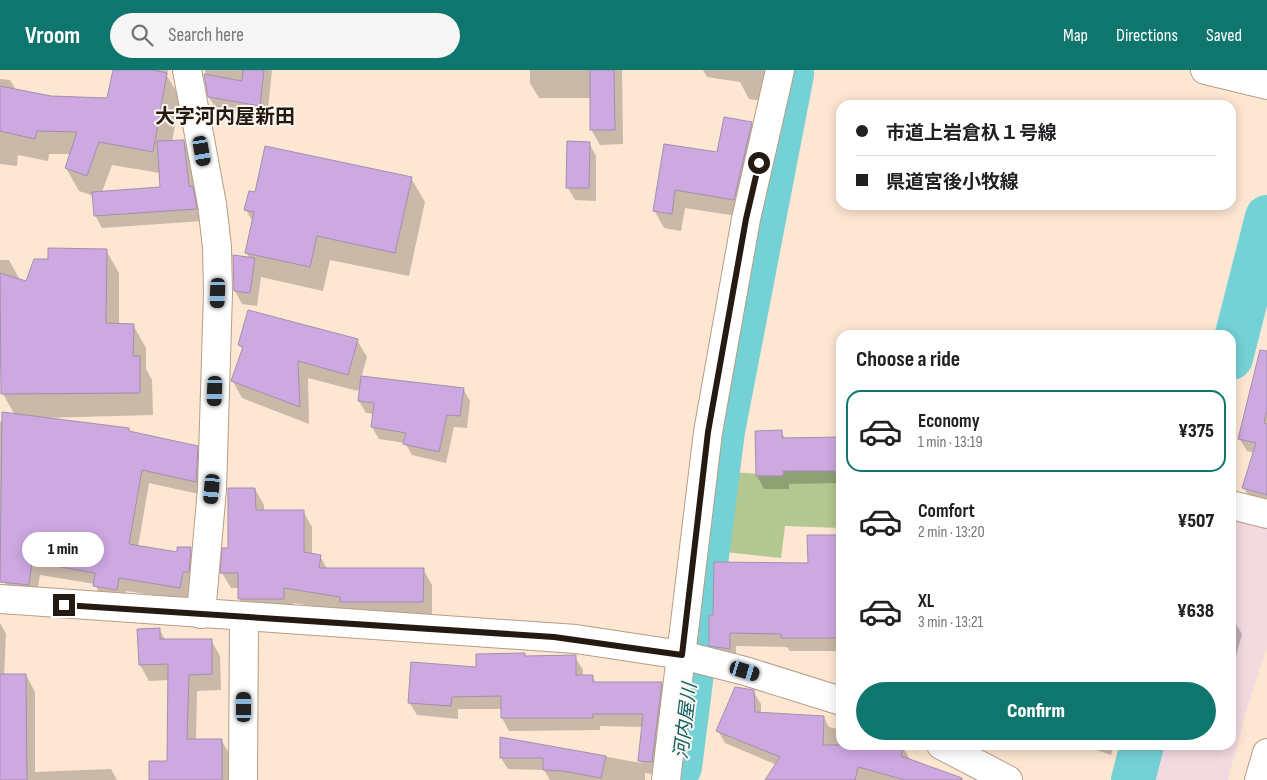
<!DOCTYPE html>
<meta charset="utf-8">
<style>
body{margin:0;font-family:"Sofia Sans Condensed","Noto Sans JP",sans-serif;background:#f6f6f6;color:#202124;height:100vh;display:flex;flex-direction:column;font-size:19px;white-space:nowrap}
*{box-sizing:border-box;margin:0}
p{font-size:16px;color:#757577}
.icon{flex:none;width:28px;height:28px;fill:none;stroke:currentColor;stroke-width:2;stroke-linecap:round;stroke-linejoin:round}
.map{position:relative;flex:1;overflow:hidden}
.drawer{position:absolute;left:836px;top:260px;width:400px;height:420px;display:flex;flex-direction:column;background:#fff;border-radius:15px;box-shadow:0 2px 12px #0003}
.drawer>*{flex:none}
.hud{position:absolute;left:836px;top:30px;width:400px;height:110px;border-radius:15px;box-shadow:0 2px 12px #0003;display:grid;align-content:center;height:110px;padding:0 20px;background:#fff}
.end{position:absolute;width:22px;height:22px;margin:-11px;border:6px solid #241a11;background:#fff;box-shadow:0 0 0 2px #fff}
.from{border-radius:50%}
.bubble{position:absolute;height:35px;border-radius:18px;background:#fff;box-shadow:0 2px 12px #0003;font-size:16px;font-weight:800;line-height:35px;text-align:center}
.car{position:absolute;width:15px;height:30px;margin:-15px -8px;border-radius:6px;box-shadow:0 0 4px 1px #0007;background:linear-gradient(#222 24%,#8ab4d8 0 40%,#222 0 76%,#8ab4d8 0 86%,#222 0)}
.hud b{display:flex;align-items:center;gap:18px;height:48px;font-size:19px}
.hud b+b{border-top:1px solid #e0e0e0}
.hud i{width:12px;height:12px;background:#202124}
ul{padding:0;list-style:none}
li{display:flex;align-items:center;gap:15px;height:82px;margin:0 10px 8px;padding:0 10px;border:2px solid transparent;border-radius:15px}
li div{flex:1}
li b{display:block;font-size:19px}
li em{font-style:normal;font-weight:800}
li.active{border-color:#0f766e}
li>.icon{width:45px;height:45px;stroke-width:1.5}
h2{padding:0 20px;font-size:22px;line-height:60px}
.action{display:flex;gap:10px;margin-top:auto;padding:10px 20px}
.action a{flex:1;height:58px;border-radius:30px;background:#0f766e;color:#fff;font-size:20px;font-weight:800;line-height:58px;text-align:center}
header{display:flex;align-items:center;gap:30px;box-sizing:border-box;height:70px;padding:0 25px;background:#0f766e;color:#fff}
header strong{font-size:24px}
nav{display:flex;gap:28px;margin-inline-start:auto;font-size:18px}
.search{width:350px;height:45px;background:#f6f6f6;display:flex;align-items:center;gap:12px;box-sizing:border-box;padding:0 18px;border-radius:28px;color:#757577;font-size:19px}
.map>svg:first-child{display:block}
</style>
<header>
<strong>Vroom</strong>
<div class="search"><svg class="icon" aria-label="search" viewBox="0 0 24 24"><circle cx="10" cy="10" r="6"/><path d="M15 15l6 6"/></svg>Search here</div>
<nav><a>Map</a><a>Directions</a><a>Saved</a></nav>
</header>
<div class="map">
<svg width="1267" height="710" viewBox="0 0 1267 710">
<rect width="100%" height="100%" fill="#fde6d2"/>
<path fill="#f3d9e0" d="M 1231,442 L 1267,450 L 1267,576 L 1245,645 L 1228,710 L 1156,710 L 1161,675 L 1231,675 Z"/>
<path fill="#b3c891" d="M 787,397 L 841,402 L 841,458 L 785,456 L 781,488 L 715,481 L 726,402 L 783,405 Z"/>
<path fill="#0003" fill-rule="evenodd" d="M 115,0 L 168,0 L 167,6 L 180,27 L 172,72 L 183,71 L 191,84 L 195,123 L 200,130 L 203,151 L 102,158 L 95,145 L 94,126 L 79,121 L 66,98 L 71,84 L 49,84 L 48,91 L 18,85 L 17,96 L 0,94 L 0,9 L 10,10 L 16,20 L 51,28 L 108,29 ZM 112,95 L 160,103 L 161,119 L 102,122 Z
M 205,0 L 272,0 L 267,49 L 217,40 L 209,27 Z
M 530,0 L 622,0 L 623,74 L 600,75 L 591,59 L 591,28 L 539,28 L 530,13 Z
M 703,0 L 780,0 L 771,32 L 749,29 L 740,12 L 707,7 Z
M 751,54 L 761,71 L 744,147 L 685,138 L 681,161 L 664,158 L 654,140 L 665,76 L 718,84 Z
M 589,73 L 596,86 L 596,131 L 575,130 L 568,118 Z
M 411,108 L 425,132 L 409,206 L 330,190 L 323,221 L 261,207 L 257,236 L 242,234 L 235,221 L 249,188 L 247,183 L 253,152 L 246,140 L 256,124 Z
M 106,180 L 119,203 L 119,255 L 133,255 L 146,278 L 146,299 L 152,310 L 153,345 L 41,348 L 128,359 L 130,363 L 197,377 L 204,390 L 203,425 L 149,413 L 138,477 L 178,483 L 190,479 L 198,492 L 196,515 L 190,515 L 187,530 L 126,521 L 124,533 L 102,529 L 95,514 L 40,505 L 36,528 L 12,526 L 5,513 L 0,512 L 0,352 L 15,345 L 3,324 L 2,298 L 0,298 L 0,190 L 9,190 L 20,210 L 27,212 L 49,190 Z
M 357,270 L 367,287 L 361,308 L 463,319 L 470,331 L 467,358 L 454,357 L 446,393 L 412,385 L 405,373 L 379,369 L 372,357 L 374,344 L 366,343 L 359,331 L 361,315 L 358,321 L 308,308 L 309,354 L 242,328 L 232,310 L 243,281 L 240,275 Z
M 1267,319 L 1267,435 L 1251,431 L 1244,418 L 1254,383 L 1247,381 L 1239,368 Z
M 781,362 L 786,369 L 841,368 L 841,413 L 789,414 L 789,419 L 764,419 L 757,406 Z
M 255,419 L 264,435 L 264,441 L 303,441 L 312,457 L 312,485 L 320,486 L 327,499 L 423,499 L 432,515 L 432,548 L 346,541 L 293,533 L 293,544 L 248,544 L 239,528 L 239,518 L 231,518 L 222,503 L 229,479 Z
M 841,466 L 841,581 L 790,581 L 787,577 L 736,576 L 736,591 L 718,588 L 710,575 L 714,546 L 809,495 L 808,467 Z
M 1231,545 L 1242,564 L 1231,606 Z
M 0,553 L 6,564 L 4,606 L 26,605 L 35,622 L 35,702 L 111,699 L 117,710 L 0,710 Z
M 159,559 L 166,571 L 211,570 L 220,586 L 221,620 L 197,621 L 196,670 L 221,670 L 231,686 L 231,710 L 150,710 L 168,693 L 169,610 L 149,611 L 140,595 L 138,560 Z
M 477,585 L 575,587 L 583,600 L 583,607 L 592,607 L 596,613 L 661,613 L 669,626 L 659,705 L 645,703 L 645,710 L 550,710 L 544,700 L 508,699 L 501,688 L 502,668 L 641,693 L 640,690 L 643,657 L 600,656 L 600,660 L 509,661 L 502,648 L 502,639 L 458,639 L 458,649 L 417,645 L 409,632 L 477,598 Z
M 753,621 L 761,634 L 761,644 L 824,648 L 829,657 L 841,660 L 841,675 L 903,677 L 910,690 L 945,710 L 769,710 L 777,695 L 725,673 L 718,661 Z
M 1082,675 L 1114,675 L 1111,685 Z"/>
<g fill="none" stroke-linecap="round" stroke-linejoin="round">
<path stroke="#74d1d6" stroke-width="44" d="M 1231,288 L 1267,147
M 680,697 L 723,361 L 792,4
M 1133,710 L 1142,675"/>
</g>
<path fill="#cda8e1" stroke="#a290ac" d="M 113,0 L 153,0 L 167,3 L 153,82 L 99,72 L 87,106 L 65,98 L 77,62 L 37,61 L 35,69 L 0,61 L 0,16 L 51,26 L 107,28 Z
M 243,0 L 264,0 L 260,36 L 208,27 L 204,4 L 242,11 Z
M 590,0 L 614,0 L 615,60 L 590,60 Z
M 724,47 L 752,52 L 734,130 L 675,120 L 672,144 L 653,141 L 664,74 L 717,82 Z
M 184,70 L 189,116 L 193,116 L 197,139 L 94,146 L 92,122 L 160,117 L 157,71 Z
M 567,71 L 590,72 L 589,118 L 566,118 Z
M 265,76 L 412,107 L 395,183 L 317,166 L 310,197 L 245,183 L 254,142 L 244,140 L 249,121 L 255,122 Z
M 48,178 L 107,179 L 106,253 L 134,254 L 133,286 L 140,286 L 140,323 L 1,324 L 0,203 L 26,211 L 34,189 L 48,189 Z
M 233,185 L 255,188 L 250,223 L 234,221 Z
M 248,240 L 358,269 L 348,305 L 298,291 L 300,337 L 231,311 L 243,277 L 238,275 Z
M 1260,280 L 1267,281 L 1267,340 L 1264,353 L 1267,354 L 1267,425 L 1242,418 L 1256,373 L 1238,369 Z
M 361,306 L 464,318 L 460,346 L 447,345 L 439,382 L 403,374 L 406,363 L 371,357 L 374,333 L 358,331 Z
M 2,342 L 129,358 L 129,361 L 198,376 L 196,412 L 142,400 L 129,474 L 177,482 L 177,477 L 191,477 L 189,502 L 183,502 L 180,518 L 119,508 L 117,520 L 93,516 L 95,503 L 32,492 L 29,515 L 0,512 Z
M 782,360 L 782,368 L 841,367 L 841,401 L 783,401 L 783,406 L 756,406 L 755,361 Z
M 228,418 L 255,418 L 256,440 L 304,440 L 304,482 L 321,485 L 319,498 L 424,498 L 423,532 L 340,532 L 340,527 L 284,518 L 284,529 L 238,529 L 238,503 L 220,503 L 222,478 L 228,478 Z
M 807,465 L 841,465 L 841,568 L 781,568 L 781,564 L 730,563 L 730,579 L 709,576 L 709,545 L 713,545 L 714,492 L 808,493 Z
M 160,558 L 160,569 L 212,569 L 212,604 L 189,605 L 187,669 L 222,669 L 222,710 L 149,710 L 149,691 L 167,691 L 168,594 L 139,595 L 137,559 Z
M 525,583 L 525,586 L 576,585 L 576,605 L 593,605 L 593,612 L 662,612 L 652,692 L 638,691 L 643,644 L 593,644 L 593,648 L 501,648 L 501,626 L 452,627 L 451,636 L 408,633 L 411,592 L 476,597 L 476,584 Z
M 0,604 L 26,604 L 27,710 L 0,710 Z
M 735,617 L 754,620 L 755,642 L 824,646 L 823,675 L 904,675 L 901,686 L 962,708 L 962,710 L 905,710 L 858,697 L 855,710 L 765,710 L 780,687 L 716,661 Z
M 500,667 L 606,686 L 601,708 L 563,701 L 543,700 L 543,688 L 500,688 Z"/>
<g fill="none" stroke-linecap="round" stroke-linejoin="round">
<defs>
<path id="minor" d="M 187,0 L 212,134 L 217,177 L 218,223 L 212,419 L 201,544
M 1205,0 L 1267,15
M 1231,435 L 1267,444
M 243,710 L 244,547
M 666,710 L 708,362 L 746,149 L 780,0"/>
<path id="major" d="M 0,529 L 576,569 L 682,585 L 745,601 L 841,631
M 941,675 L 1008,710"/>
<path id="highway" d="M 1259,710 L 1267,683"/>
</defs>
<use href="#minor" stroke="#b79d85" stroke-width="30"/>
<use href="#major" stroke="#b79d85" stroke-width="30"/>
<use href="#highway" stroke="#b79d85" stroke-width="30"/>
<use href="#minor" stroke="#fff" stroke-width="28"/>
<use href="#major" stroke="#fff" stroke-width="28"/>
<use href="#highway" stroke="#fff" stroke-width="28"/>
</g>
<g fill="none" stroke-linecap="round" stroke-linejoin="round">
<path stroke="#241a11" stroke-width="6" d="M 64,535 L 554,567 L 682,585 L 708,362 L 746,149 L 759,93"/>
</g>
<g text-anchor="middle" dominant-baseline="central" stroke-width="4" stroke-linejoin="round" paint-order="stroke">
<g font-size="19" font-style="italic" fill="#0f6064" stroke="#fdf7f2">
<text transform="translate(686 651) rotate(-83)">河内屋川</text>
</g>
<g font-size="20" font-weight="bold" fill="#241a11" stroke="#fdf7f2">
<text x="225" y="47">大字河内屋新田</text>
</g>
</g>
</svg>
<i class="end from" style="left:759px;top:93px"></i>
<i class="end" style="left:64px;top:535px"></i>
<div class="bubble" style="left:22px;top:462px;width:82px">1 min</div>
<i class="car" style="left:202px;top:81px;rotate:170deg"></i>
<i class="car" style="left:218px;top:223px;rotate:182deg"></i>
<i class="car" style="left:215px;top:321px;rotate:182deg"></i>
<i class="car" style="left:212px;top:419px;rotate:185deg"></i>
<i class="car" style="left:745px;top:601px;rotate:107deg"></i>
<i class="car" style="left:244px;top:637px;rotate:0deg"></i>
<div class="hud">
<b><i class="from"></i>市道上岩倉杁１号線</b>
<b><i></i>県道宮後小牧線</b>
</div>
<section class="drawer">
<h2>Choose a ride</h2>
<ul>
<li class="active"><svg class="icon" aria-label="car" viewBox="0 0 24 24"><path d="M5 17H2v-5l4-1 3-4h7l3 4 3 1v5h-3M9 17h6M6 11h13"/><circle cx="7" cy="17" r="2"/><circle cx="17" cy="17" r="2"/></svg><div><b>Economy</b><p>1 min · 13:19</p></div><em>¥375</em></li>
<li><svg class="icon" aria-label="car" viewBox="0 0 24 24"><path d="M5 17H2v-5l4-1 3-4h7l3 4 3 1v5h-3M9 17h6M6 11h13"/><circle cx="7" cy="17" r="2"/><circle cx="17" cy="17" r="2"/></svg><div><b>Comfort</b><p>2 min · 13:20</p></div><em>¥507</em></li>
<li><svg class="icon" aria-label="car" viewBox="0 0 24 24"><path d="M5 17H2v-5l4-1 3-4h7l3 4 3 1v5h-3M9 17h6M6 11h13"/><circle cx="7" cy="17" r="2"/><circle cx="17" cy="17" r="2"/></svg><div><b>XL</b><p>3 min · 13:21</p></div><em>¥638</em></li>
</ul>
<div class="action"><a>Confirm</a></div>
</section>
</div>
